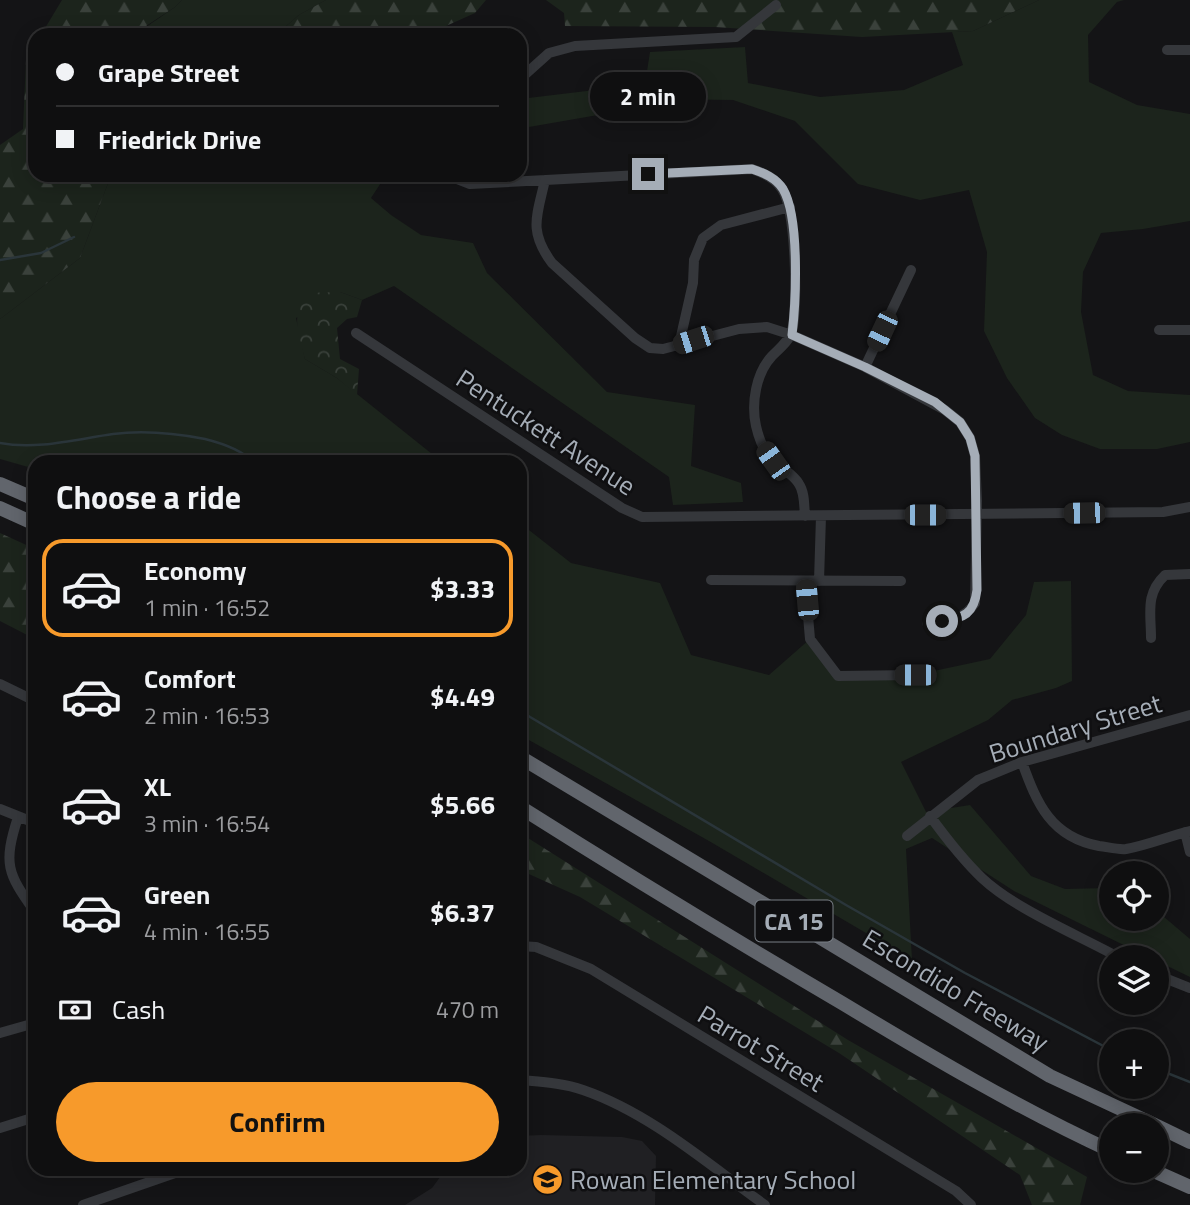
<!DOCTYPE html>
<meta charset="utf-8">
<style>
body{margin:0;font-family:"Titillium Web",sans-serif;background:#181819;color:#f1f3f6;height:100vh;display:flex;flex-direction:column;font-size:26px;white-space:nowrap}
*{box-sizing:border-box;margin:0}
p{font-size:23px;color:#9b9c9f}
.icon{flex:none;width:38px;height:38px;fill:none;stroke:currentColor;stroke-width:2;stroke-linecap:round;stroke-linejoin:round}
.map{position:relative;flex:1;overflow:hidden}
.panel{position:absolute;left:28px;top:455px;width:499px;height:721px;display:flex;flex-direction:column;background:#0f0f10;border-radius:21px;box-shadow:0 4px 18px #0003,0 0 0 2px #2f2f30}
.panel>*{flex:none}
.guide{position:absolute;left:28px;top:28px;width:499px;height:154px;border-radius:21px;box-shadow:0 4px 18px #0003,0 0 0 2px #2f2f30;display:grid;align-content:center;height:154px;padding:0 28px;background:#0f0f10}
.buttons{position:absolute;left:1099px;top:861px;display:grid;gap:14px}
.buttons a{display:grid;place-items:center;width:70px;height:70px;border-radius:50%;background:#0f0f10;box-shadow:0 4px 18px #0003,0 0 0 2px #2f2f30;font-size:35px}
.end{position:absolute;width:32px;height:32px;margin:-16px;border:9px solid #a5adb7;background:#111;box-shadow:0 0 0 4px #111}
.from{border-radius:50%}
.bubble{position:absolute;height:49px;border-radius:24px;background:#0f0f10;box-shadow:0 4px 18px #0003,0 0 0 2px #2f2f30;font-size:23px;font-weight:700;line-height:49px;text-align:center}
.car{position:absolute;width:21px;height:42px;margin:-21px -10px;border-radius:9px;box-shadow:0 0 5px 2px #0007;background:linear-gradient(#222 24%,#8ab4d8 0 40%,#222 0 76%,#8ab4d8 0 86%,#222 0)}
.guide b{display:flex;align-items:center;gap:24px;height:66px;font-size:26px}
.guide b+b{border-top:2px solid #2f2f30}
.guide i{width:18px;height:18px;background:#f1f3f6}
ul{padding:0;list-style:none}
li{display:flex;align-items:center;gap:21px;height:98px;margin:0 14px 10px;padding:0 14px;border:4px solid transparent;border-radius:21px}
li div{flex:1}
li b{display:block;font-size:26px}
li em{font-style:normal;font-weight:700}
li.active{border-color:#f79a2b}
li>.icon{width:63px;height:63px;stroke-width:1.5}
h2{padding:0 28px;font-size:32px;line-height:84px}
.pay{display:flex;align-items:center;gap:18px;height:77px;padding:0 28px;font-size:26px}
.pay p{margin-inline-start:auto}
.action{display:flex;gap:14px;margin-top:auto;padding:14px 28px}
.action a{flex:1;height:80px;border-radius:42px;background:#f79a2b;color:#111;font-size:28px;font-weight:700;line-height:80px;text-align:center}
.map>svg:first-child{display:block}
</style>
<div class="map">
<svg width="1190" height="1205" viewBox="0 0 1190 1205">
<defs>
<pattern id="forest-firs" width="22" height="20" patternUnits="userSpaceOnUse" patternTransform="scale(1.75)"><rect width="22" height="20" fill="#1c241c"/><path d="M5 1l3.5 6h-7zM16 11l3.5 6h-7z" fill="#3a413b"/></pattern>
<pattern id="park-crowns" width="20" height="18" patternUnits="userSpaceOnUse" patternTransform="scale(1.75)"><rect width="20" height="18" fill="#1c241c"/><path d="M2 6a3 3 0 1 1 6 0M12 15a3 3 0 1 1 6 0" fill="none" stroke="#3a413b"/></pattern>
</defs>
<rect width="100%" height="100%" fill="#141416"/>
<path fill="#202023" d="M 541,1135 L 622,1137 L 642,1141 L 656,1156 L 655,1205 L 405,1205 L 432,1188 L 446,1169 L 520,1169 L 520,1136 Z"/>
<path fill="#1c241c" d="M 182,0 L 326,0 L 299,15 L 276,35 L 144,35 L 146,27 L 175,7 Z
M 1039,0 L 1124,0 L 1117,2 L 1088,35 L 1089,82 L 1137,105 L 1190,114 L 1190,221 L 1143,229 L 1101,233 L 1083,272 L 1081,312 L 1093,375 L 1128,391 L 1190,395 L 1190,442 L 1157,449 L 1100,449 L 1062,435 L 1035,418 L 1007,378 L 984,331 L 987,252 L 969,190 L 920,200 L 858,184 L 795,121 L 733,100 L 658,99 L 598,115 L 529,127 L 520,126 L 520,99 L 645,84 L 650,52 L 745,47 L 748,83 L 820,97 L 904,90 L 963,65 L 952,32 L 973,31 Z
M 111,175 L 386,175 L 371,198 L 391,215 L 421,235 L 473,243 L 487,273 L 607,392 L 695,405 L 691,466 L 741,483 L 743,502 L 673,505 L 669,477 L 394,286 L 362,300 L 340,292 L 296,318 L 305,359 L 337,378 L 442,462 L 35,462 L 35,469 L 0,459 L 0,319 L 80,258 Z
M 520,523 L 571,563 L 660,583 L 691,655 L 769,675 L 810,639 L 838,676 L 915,675 L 990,659 L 1026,615 L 1034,582 L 1071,581 L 1072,681 L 1056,688 L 1012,700 L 988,720 L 901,762 L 926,812 L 970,805 L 1031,876 L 1065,889 L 1108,888 L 1111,892 L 1111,919 L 1157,919 L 1157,911 L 1190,939 L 1190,977 L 1157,961 L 1157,957 L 1148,957 L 1014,891 L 932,838 L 906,849 L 912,960 L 709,841 L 520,735 Z"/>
<path fill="url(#forest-firs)" d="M 62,0 L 182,0 L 175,7 L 146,26 L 144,35 L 41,35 Z
M 326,0 L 486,0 L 475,13 L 426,35 L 276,35 L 299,15 Z
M 546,0 L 1039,0 L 973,31 L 862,37 L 715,27 L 565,26 L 564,13 Z
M 35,45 L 35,175 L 111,175 L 80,258 L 0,319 L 0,145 L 23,129 L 26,60 Z
M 0,533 L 35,549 L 35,639 L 0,621 Z
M 520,833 L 848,1040 L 1087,1177 L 1080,1205 L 1032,1205 L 1020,1175 L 839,1053 L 580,897 L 520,870 Z"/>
<path fill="url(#park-crowns)" d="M 340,292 L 362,300 L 357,317 L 347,319 L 337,328 L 340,359 L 359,369 L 357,395 L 337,378 L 305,359 C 299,334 290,315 307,293 Z"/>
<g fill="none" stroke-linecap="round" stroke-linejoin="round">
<path stroke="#2a353a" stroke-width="2.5" d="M 0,260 L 41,253 L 74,237
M 0,443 C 37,450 77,439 113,434 C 145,430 174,433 205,439 C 221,443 242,450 253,462
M 520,711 L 846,905 L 965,973 L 1111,1050
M 1157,1069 L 1190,1082"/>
<path stroke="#35373b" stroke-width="10" d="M 1167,50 L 1190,50
M 520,79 L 549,53 L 575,46 L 736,37 L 776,5
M 447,175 L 470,184 L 752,169 C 764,173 775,178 782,189 C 796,210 798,306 792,331 C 790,340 779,349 772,356 C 756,373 751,403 756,426 C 759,439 765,455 776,463 C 784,470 794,475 799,484 C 805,493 804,506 805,516
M 545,180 C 537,216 528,231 552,263 L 635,338 L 650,348 L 663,349 L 739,329 L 767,327 L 792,335 L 865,367 L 945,410 L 960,422 L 970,438 L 975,456 L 977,501 L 975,603 C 963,621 946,620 927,623
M 1159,330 L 1190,330
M 356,333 L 622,508 L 642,517 L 1163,512 L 1190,507
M 679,345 L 693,283 L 694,260 L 703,238 L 721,225 L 790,207
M 865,367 L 911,270
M 711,580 L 901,581
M 805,581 L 810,639 L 838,676 L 915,675
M 819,581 L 821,516
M 1151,638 C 1151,613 1145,594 1165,575 L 1190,574
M 0,684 L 35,701
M 1022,762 C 1037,804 1051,837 1099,846 C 1108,847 1118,850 1126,849 C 1148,845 1169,836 1190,831
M 0,809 L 35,823
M 930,816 C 946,838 962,859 982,878 C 1015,909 1078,935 1118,957
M 18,817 C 3,864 7,873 35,912
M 1185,832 L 1190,852
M 907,836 L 978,780 L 1022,762 L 1190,715
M 520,946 L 536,947 L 591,969 L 956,1191 L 971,1205
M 1157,975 L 1190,988
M 0,1033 L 35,1023
M 520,1080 C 541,1082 563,1083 583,1090 C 650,1113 708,1164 765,1205
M 0,1128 L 35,1117
M 83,1205 L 175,1173 L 178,1169"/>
<path stroke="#61656c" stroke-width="14" d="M 0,484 L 35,499
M 0,508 L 35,524
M 520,757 L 1050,1076 L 1155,1125
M 520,807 C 626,874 733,939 842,1003 C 930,1056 1018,1108 1111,1151
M 1157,1126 L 1190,1142
M 1154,1171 L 1190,1187"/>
</g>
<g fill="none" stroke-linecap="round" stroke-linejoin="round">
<path stroke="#a5adb7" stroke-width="9" d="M 648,174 L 752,169 C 764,173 776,178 783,189 C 800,218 796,301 792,335 L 865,367 L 935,402 L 960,422 L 970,438 L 975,456 L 977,590 C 974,614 964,618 942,621"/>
</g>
<defs>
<symbol id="school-disc" viewBox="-11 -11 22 22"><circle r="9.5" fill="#f79a2b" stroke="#0f0f11"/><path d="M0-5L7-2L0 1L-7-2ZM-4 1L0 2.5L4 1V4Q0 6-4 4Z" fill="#111"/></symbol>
</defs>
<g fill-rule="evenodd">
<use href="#school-disc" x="530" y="1162" width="35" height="35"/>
</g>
<g text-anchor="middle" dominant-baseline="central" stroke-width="5" stroke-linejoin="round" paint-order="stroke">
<rect fill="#0f0f11" stroke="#787e85" stroke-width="2" x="755.5" y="900.5" width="77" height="41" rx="5"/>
<g font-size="24" font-weight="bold" fill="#a5adb7">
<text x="794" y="921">CA 15</text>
</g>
<g font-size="26" fill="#a5adb7" stroke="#0f0f11">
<text transform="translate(546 432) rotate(33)">Pentuckett Avenue</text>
<text transform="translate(1075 728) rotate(-17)">Boundary Street</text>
<text transform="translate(956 990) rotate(31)">Escondido Freeway</text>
<text transform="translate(761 1048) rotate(31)">Parrot Street</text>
</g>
<g font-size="26" fill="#a5adb7" stroke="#0f0f11" text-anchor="start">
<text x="570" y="1179">Rowan Elementary School</text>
</g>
</g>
</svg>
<div class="buttons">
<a><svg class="icon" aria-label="locate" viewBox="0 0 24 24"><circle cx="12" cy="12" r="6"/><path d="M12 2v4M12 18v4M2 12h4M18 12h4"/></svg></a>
<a><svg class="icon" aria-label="layers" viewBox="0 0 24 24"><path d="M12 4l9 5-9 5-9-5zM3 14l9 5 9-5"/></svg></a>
<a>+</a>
<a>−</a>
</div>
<i class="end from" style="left:942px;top:621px"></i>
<i class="end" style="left:648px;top:174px"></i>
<div class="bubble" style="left:590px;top:72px;width:116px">2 min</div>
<i class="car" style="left:882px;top:331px;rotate:205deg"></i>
<i class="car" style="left:693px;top:340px;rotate:252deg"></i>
<i class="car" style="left:773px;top:461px;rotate:325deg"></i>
<i class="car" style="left:1084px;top:513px;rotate:269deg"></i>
<i class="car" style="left:925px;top:515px;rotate:90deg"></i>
<i class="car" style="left:807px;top:600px;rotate:355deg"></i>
<i class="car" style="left:915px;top:675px;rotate:270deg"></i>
<div class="guide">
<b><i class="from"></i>Grape Street</b>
<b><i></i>Friedrick Drive</b>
</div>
<section class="panel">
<h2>Choose a ride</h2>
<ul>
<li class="active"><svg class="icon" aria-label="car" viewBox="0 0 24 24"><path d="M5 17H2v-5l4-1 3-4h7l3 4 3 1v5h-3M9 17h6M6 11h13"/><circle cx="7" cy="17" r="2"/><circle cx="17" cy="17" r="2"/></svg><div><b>Economy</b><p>1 min · 16:52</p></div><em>$3.33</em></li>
<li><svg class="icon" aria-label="car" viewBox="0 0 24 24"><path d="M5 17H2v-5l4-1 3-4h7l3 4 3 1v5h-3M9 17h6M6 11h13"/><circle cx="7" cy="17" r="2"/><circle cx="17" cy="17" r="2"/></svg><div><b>Comfort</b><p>2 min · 16:53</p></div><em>$4.49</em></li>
<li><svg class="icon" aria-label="car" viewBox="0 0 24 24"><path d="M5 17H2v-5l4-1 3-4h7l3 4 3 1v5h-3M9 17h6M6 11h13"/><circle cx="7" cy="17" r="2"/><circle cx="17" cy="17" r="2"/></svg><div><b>XL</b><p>3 min · 16:54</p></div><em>$5.66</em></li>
<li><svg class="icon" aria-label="car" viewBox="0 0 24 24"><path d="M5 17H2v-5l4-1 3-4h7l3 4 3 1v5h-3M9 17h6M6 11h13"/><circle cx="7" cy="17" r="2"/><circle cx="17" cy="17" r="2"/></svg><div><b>Green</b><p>4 min · 16:55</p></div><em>$6.37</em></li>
</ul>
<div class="pay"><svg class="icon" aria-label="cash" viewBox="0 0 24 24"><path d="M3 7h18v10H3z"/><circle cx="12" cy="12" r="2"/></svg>Cash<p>470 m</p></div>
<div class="action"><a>Confirm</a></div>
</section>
</div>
